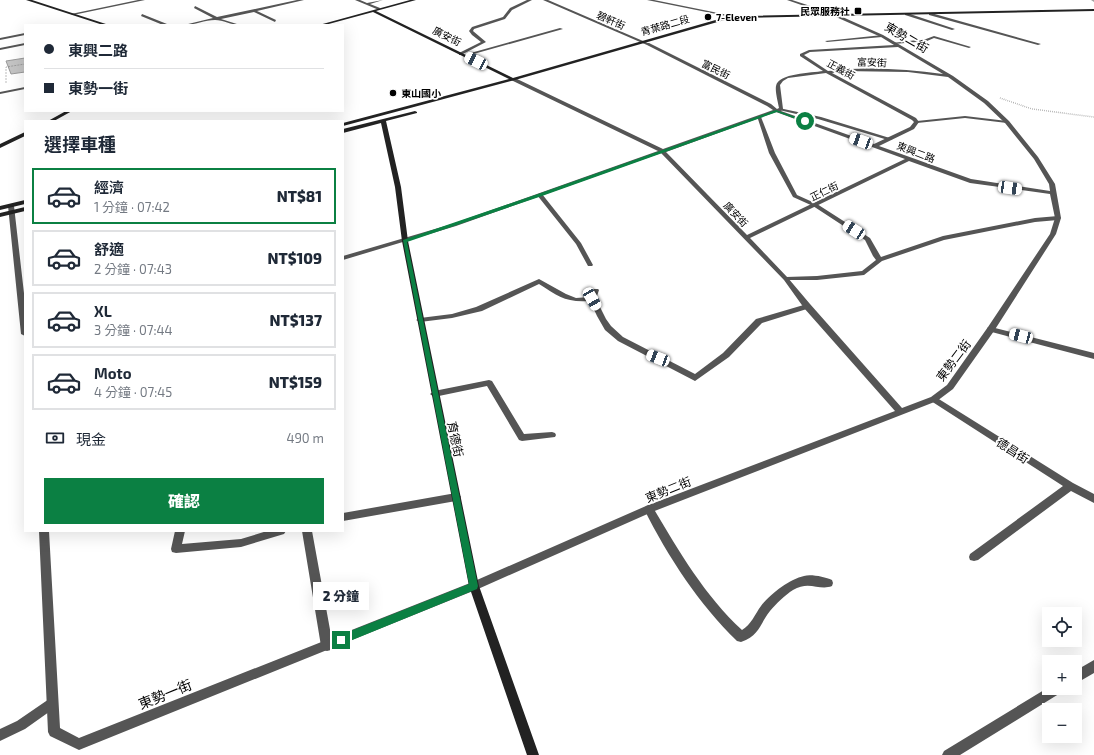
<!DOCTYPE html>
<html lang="zh-TW">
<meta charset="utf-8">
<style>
body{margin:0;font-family:"Exo 2","Noto Sans TC",sans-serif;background:#f6f6f7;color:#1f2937;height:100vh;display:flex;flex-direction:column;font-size:15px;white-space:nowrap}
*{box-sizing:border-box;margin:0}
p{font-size:13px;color:#747a83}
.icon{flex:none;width:22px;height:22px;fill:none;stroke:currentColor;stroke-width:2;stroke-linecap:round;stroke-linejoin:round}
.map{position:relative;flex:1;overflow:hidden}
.side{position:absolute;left:24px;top:120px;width:320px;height:412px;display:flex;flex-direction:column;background:#fff;border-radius:0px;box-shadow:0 4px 16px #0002}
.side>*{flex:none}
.banner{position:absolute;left:24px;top:24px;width:320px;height:88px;border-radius:0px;box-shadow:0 4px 16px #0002;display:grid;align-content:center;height:88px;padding:0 20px;background:#fff}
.controls{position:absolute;left:1042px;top:607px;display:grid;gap:8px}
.controls a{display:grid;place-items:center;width:40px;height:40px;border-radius:0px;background:#fff;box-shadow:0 4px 16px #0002;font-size:20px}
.end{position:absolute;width:18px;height:18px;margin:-9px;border:5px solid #0b8043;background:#fff;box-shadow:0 0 0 2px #fff}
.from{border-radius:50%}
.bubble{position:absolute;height:28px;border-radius:0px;background:#fff;box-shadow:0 4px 16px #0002;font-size:13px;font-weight:800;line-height:28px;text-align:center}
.car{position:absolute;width:12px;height:24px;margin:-12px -6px;border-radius:5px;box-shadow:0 0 3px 1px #0007;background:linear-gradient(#fff 24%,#345 0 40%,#fff 0 76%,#345 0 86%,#fff 0)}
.banner b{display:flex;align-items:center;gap:14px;height:38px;font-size:15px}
.banner b+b{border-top:1px solid #e0e1e3}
.banner i{width:10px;height:10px;background:#1f2937}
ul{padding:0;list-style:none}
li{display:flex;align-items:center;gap:12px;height:56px;margin:0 8px 6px;padding:0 12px;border:2px solid #e0e1e3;border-radius:0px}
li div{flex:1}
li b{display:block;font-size:15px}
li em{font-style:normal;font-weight:800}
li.current{border-color:#0b8043}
li>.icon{width:36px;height:36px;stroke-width:1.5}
h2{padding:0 20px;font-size:18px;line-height:48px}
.pay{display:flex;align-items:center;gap:10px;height:44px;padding:0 20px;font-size:15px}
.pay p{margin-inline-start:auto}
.cta{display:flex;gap:8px;margin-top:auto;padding:8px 20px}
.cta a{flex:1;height:46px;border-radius:0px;background:#0b8043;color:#fff;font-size:16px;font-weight:800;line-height:46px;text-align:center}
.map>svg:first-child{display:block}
</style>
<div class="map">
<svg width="1094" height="755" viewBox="0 0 1094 755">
<rect width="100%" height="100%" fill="#fff"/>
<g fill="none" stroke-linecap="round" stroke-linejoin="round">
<path fill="#a3a3a3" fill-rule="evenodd" d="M 1091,0 L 1094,0 L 1094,2 Z"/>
</g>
<path fill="#c4c4c4" stroke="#999" d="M 25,58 L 25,72 L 11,74 L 6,61 Z"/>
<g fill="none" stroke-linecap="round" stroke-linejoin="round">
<path stroke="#777" stroke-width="1" stroke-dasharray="0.5 1" stroke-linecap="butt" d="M 6,83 L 6,67 L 25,64"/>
<path stroke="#777" stroke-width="1.5" stroke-dasharray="0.5 1.5" stroke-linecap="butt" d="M 1000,98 L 1032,109 L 1094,117"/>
<path fill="#555" fill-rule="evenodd" d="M 297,0 L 304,0 L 257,11 L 276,20 L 275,22 L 254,12 L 221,19 L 240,25 C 231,25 223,20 215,20 C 205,20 195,25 184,25 L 213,18 L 194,8 L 195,6 L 217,17 Z
M 355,0 L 360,0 L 367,3 L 383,0 L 370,4 L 380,8 L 379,10 Z
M 527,0 L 532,0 L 512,10 L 505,19 L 474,29 L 473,31 L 486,42 L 461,55 L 459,55 L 459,53 L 481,42 L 472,35 L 469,31 L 472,27 L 503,17 L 510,8 Z
M 543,0 L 548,0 L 650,44 L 647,45 Z
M 905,13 L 907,13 L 955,29 L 952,30 L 905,15 Z
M 929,13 L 931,13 L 1041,44 L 1038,45 L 929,15 Z
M 142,14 L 167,24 L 168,25 L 163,25 L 141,16 Z
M 560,28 L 563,29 L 470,55 L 467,54 Z
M 25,33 L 25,35 L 0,40 L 0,38 Z
M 883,35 L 882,37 L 827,42 L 825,41 Z
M 934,36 L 971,47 L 969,48 L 934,38 L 927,41 L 894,44 L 892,43 L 926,39 Z
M 779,108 L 821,117 L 893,139 L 888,140 L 818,119 L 779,110 Z
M 757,116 L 761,117 L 775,153 L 797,195 L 817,204 L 870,238 L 881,257 L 943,236 L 1035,218 L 1058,216 L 1061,218 L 1058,220 L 1035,222 L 944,240 L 882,261 L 864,275 L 817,280 L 784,280 L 784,278 L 786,277 L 817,276 L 862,271 L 876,260 L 873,256 L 865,240 L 813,206 L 793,197 L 769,153 Z
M 965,116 L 1007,121 L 1009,122 L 1007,123 L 965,118 L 917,123 L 915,122 L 917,121 Z
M 540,193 L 542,194 L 581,243 L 593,265 L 592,266 L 588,266 L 576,244 L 537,195 Z
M 539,279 L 566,294 L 576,298 L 589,297 L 594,289 L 598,289 L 599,290 L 596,299 L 606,319 L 611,326 L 623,337 L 695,374 L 723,353 L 756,319 L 807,304 L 811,306 L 810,308 L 762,323 L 729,357 L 695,381 L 618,341 L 605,330 L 597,316 L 590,301 C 566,303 558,296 539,284 L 482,311 L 452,318 L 420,322 L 416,320 L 420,318 L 452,314 L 476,307 Z
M 988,327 L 991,327 L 1094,353 L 1094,359 L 988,331 L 987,329 Z
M 489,380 L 492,381 L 524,434 L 552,432 L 555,433 L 556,435 L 555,437 L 522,441 L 519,440 L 487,386 L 434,397 L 430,394 L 434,391 Z
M 934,396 L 1073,483 L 1094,494 L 1094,503 L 1071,491 L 978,560 L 974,561 L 970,560 L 969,557 L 970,554 L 1063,486 L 931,401 L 930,399 Z
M 456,493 L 459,494 L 461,497 L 459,500 L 456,501 L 343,521 L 343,513 Z
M 649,505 L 652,506 C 679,551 704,595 742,630 C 751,625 755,614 761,606 C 770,594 790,579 804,576 C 811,574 825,577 832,580 L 833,583 L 832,586 C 819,591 809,580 793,590 C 785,595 776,604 770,611 C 759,625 760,635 741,642 L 737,641 C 699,604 668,557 644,509 L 646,506 Z
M 175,531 L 185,531 L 182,544 L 241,539 L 267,531 L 286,531 L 284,534 L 241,547 L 176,553 L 172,552 L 171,549 Z
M 302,531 L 312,531 L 333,646 L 331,650 L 327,651 L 323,650 L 321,646 Z
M 52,697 L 56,699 L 58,703 L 56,707 L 25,729 L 0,741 L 0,729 L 17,721 Z"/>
<path fill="#555" fill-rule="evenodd" d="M 138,0 L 145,0 L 73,15 L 71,14 Z
M 647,0 L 654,0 L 738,17 L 736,18 Z
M 787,0 L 792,0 L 838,15 L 883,35 L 953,76 L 988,101 L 1009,121 L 1038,157 L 1055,184 L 1061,218 L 1056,234 L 994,331 L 953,389 L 937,401 L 652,512 L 478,589 L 79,750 L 50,736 L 48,732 L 39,531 L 49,531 L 60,728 L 79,738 L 470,583 L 646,506 L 895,411 L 804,308 L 784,280 L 661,153 L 456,226 L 343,260 L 343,256 L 452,224 L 658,151 L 511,80 L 511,78 L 515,78 L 663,149 L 773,110 L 767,106 L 647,45 L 647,43 L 649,43 L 771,104 L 777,109 L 779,108 C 778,102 775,92 776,86 C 778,73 812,73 823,71 L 800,56 L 800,54 L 809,50 L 894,45 L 881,37 L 836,17 ZM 898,47 L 943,74 C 905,69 866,66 828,71 L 804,55 L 810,52 ZM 842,71 L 908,72 L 948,77 L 984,103 L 1005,123 L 1034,159 L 1049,184 L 1050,191 L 971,179 L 879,146 L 914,129 L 919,122 L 916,118 L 832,73 ZM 826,73 L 912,120 L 914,122 L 910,127 L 874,144 L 781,111 L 783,109 L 780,85 L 783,81 L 788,78 ZM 776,112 L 905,159 L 747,235 L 666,152 ZM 909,161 L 970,183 L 1050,194 L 1055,218 L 1050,234 L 988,327 L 947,385 L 931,397 L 902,408 L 810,304 L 788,278 L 750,238 Z
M 25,43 L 25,45 L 0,50 L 0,48 Z
M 25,87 L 25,89 L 0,94 L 0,92 Z
M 11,204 L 14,206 L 25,302 L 25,336 L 21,334 L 8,206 Z
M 1094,660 L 1094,673 L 1075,684 L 1075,671 Z
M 1049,687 L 1049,688 L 1064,688 L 1062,692 L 960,755 L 942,755 L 944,751 Z"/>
<path fill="#222" fill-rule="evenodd" d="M 26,0 L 32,0 L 109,25 L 103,25 Z
M 410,0 L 416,0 L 376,11 L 513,78 L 719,19 L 736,16 L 1094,9 L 1094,11 L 736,18 L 721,21 L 515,80 L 343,126 L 343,123 L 509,79 L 373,12 L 325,25 L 319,25 Z
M 66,111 L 72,111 L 54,121 L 48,121 Z
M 415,111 L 417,112 L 417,113 L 386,121 L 401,187 L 408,241 L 479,586 L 539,755 L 527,755 L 469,586 L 402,241 L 395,187 L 381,123 L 343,133 L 343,129 Z
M 25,132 L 25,136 L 0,148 L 0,144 Z
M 25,200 L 25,204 L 0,210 L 0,206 Z
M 25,207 L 25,211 L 0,217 L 0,213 Z"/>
</g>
<path fill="#0b8043" d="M 776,110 L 807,121 L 804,122 L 777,112 L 542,196 L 407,242 L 478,586 L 477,589 L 345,643 L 341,644 L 338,643 L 337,640 L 338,636 L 469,584 L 403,240 L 538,194 Z"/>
<g fill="#000" stroke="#fff" stroke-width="1.5">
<rect x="854" y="7" width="8" height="8" rx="2"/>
<circle cx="708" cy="17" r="4"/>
<circle cx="393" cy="93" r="4"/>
</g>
<g text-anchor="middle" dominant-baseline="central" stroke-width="3.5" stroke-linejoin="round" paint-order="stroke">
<g font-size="10" font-weight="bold" fill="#000" stroke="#fff" text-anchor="start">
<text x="850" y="11" text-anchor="end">民眾服務社</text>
<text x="716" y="17">7-Eleven</text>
<text x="401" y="93">東山國小</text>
</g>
<g font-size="10" fill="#000" stroke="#fff">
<text transform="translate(611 20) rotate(23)">碧軒街</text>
<text transform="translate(665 25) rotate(-16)">青葉路二段</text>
<text transform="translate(447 36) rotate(27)">廣安街</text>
<text transform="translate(872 62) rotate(2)">富安街</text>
<text transform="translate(716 69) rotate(26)">富民街</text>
<text transform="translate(841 69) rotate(28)">正義街</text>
<text transform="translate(916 152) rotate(21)">東興二路</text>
<text transform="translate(824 191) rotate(-26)">正仁街</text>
<text transform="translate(736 214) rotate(46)">廣安街</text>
</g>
<g font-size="12" fill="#000" stroke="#fff">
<text transform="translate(907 37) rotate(30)">東勢二街</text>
<text transform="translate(953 360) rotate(-53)">東勢二街</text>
<text transform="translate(456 439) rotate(78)">育德街</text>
<text transform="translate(1013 450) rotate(33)">德昌街</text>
<text transform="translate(668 489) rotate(-22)">東勢二街</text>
</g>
<g font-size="14" fill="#000" stroke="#fff">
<text transform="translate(165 694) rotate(-22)">東勢一街</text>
</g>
</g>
</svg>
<div class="controls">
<a><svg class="icon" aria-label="locate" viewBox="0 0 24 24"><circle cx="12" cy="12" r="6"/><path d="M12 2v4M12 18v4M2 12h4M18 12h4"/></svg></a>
<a>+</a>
<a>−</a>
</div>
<i class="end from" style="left:805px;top:121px"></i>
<i class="end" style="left:341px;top:640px"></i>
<div class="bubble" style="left:313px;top:582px;width:56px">2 分鐘</div>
<i class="car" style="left:476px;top:61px;rotate:296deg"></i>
<i class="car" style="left:861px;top:141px;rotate:290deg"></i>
<i class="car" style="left:1010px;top:188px;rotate:98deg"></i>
<i class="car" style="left:854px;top:230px;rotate:303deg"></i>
<i class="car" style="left:592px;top:299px;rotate:150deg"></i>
<i class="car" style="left:1021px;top:336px;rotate:285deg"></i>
<i class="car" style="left:658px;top:358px;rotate:291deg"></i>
<div class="banner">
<b><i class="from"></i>東興二路</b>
<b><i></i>東勢一街</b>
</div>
<section class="side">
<h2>選擇車種</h2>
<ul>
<li class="current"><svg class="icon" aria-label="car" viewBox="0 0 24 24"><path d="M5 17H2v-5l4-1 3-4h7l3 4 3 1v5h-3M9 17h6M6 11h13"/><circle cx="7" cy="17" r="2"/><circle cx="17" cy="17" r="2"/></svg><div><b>經濟</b><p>1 分鐘 · 07:42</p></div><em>NT$81</em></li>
<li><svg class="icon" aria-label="car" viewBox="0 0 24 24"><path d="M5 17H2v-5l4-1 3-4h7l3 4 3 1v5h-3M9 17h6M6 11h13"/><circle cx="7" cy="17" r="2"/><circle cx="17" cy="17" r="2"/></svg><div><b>舒適</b><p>2 分鐘 · 07:43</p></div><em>NT$109</em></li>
<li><svg class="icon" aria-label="car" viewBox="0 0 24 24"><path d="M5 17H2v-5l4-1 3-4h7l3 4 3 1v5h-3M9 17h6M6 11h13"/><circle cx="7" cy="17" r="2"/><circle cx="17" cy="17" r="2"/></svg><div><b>XL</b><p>3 分鐘 · 07:44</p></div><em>NT$137</em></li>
<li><svg class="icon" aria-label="car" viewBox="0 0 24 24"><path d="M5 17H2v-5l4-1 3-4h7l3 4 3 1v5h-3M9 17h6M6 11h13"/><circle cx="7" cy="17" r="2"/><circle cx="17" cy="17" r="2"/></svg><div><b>Moto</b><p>4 分鐘 · 07:45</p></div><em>NT$159</em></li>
</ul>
<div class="pay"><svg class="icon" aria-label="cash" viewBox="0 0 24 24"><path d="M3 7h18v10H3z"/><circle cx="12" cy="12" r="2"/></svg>現金<p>490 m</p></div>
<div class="cta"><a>確認</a></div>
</section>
</div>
